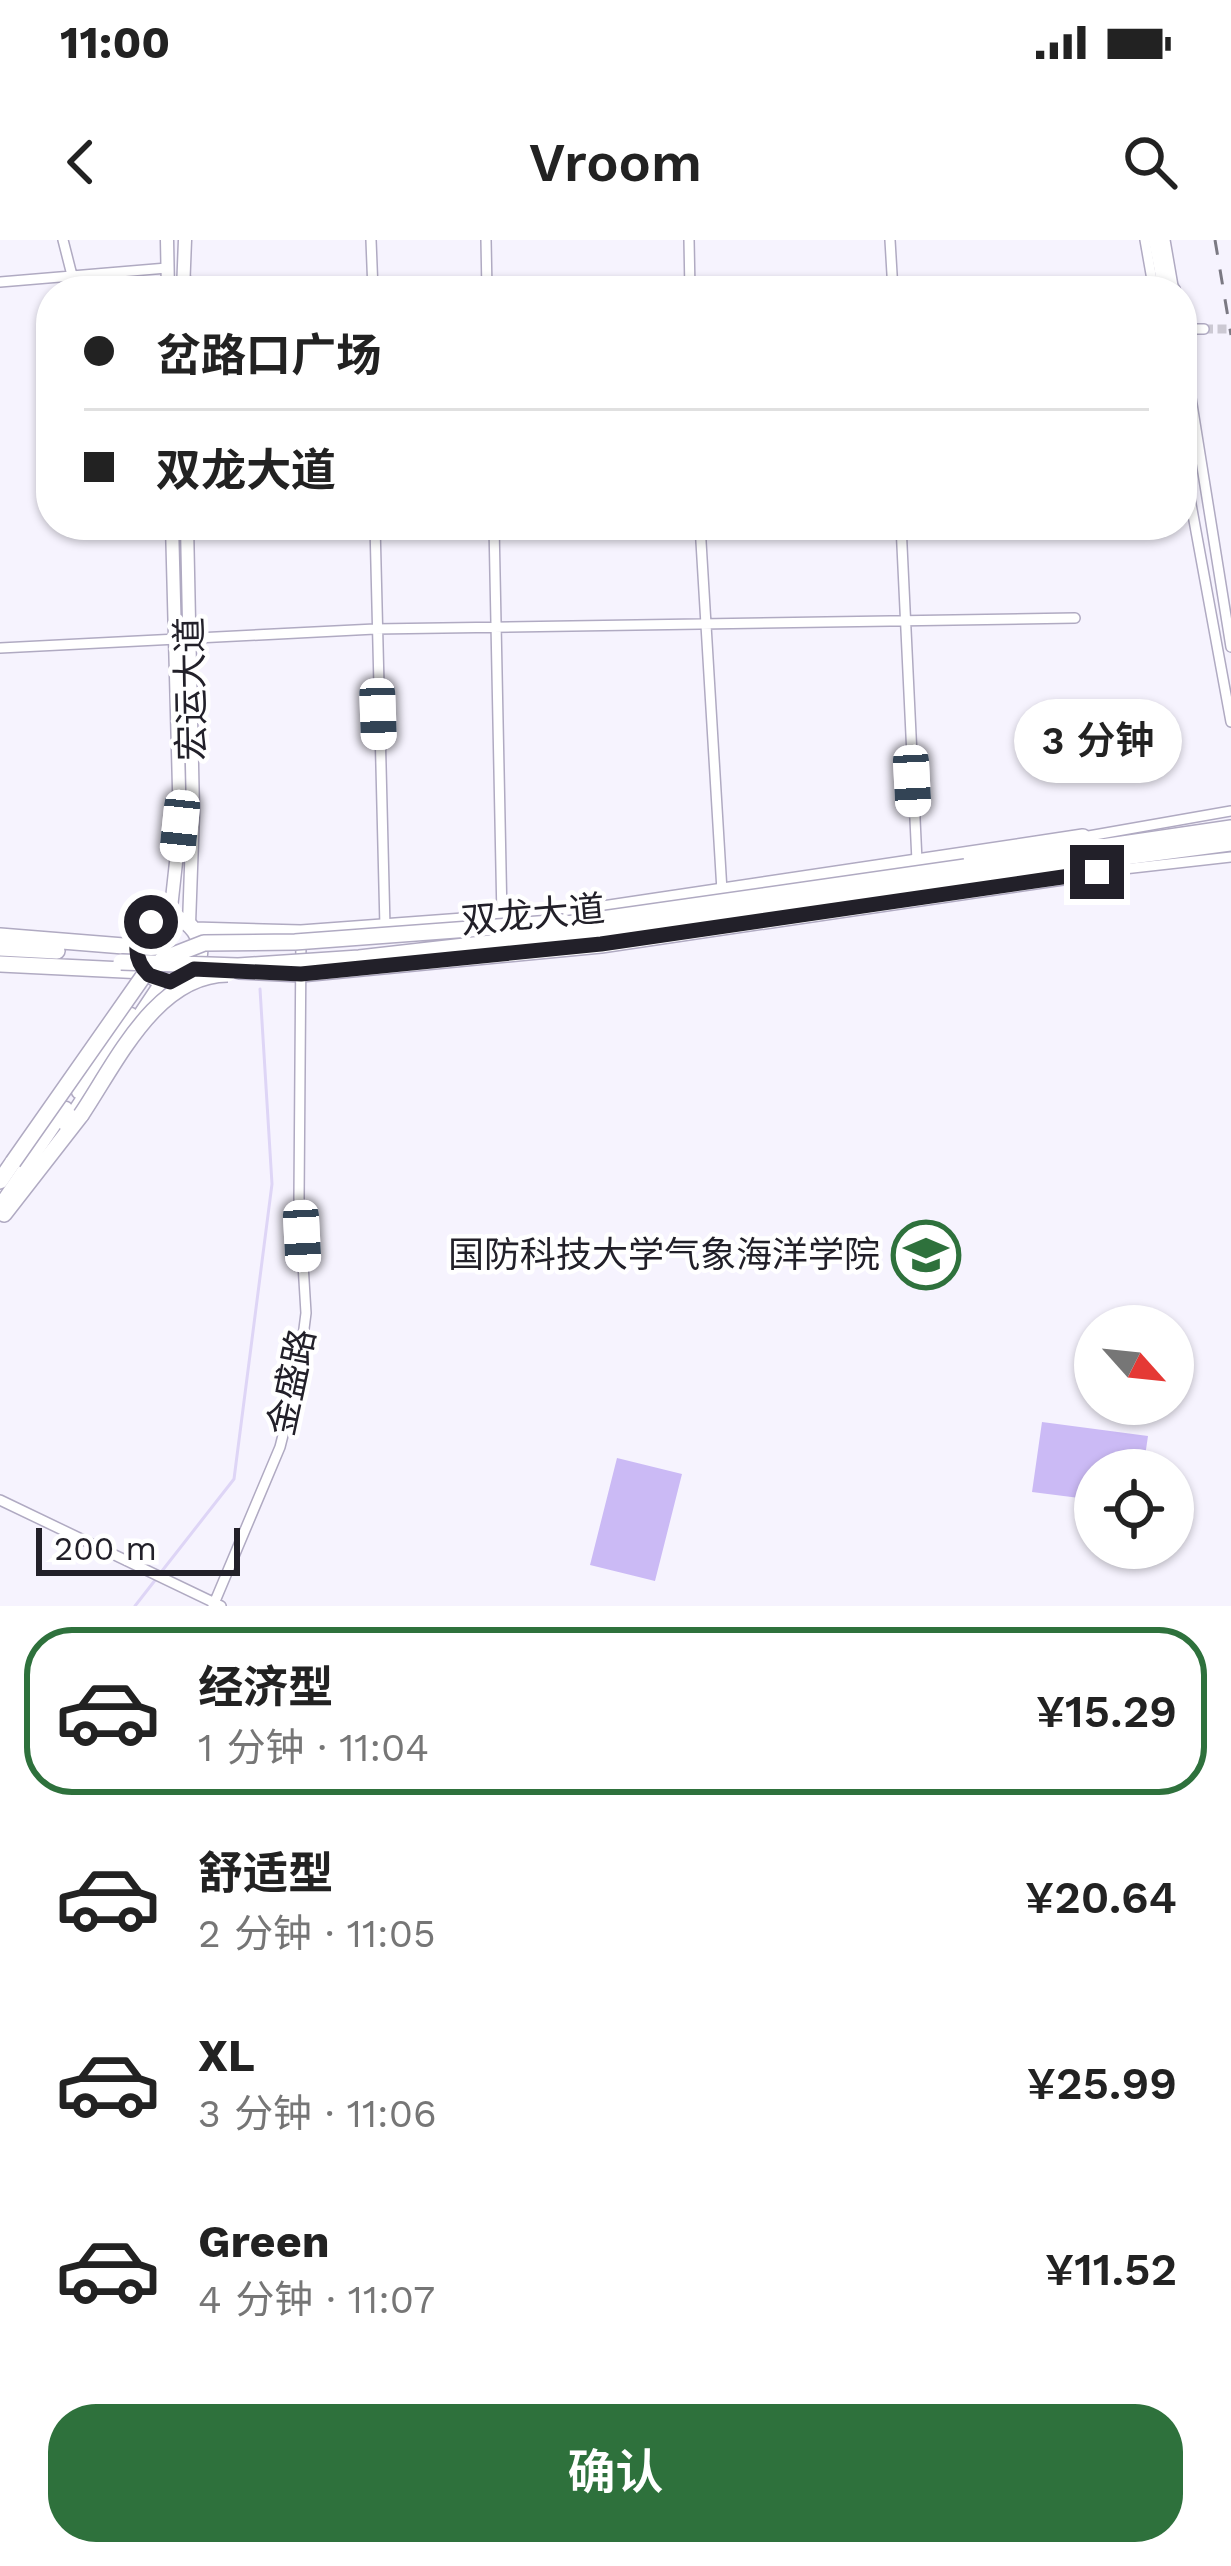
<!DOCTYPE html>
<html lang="zh">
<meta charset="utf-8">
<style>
body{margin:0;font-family:"Work Sans","Noto Sans SC",sans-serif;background:#f6f6f6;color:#222;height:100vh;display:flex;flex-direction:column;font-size:45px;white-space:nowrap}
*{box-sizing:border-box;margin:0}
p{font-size:39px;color:#767676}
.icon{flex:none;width:66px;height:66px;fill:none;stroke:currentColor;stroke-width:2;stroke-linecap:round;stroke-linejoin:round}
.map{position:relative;height:1366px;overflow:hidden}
.panel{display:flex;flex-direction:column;background:#fff;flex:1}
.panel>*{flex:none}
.guide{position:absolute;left:36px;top:36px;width:1161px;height:264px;border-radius:48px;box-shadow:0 3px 9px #0004;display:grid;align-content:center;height:264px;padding:0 48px;background:#fff}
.needle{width:78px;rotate:117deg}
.fabs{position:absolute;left:1074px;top:1065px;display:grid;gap:24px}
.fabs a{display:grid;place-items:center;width:120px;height:120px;border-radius:50%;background:#fff;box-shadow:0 3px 9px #0004;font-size:60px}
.scale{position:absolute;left:36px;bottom:30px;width:204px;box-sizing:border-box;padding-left:12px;border:6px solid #222029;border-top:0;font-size:33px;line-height:42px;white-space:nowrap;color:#222029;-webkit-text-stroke:9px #fff;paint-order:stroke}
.end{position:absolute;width:54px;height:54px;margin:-27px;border:15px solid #222029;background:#fff;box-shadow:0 0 0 6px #fff}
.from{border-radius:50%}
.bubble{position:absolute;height:84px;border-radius:42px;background:#fff;box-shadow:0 3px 9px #0004;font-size:39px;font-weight:600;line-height:84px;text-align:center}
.car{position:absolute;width:36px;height:72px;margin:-36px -18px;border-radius:15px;box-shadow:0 0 9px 3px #0007;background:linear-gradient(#fff 24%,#345 0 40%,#fff 0 76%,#345 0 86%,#fff 0)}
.guide b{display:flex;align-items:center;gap:42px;height:114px;font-size:45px}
.guide b+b{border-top:3px solid #e0e0e0}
.guide i{width:30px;height:30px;background:#222}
ul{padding:21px 0 0;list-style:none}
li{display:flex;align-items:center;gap:36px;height:168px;margin:0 24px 18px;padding:0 24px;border:6px solid transparent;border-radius:48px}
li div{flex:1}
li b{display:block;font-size:45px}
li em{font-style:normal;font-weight:600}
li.on{border-color:#2e713c}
li>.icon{width:108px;height:108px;stroke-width:1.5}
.primary-button{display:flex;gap:24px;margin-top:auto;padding:24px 48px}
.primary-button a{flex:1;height:138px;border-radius:48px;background:#2e713c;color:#fff;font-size:48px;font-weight:600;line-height:138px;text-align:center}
.status{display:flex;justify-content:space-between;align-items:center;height:84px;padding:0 60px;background:#fff;direction:ltr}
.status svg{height:33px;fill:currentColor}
header{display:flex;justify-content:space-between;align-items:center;height:156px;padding:0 48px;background:#fff;font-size:54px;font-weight:600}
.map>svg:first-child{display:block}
</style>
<div class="status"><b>11:00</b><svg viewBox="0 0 49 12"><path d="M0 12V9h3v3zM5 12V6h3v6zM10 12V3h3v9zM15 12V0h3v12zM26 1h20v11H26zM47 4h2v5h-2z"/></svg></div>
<header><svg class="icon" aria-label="back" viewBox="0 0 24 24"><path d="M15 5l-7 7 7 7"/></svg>Vroom<svg class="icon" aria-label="search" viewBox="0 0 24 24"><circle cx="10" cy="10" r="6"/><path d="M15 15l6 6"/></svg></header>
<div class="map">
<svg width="1231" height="1366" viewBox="0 0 1231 1366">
<rect width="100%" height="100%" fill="#f6f3fe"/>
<path fill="#cbbaf5" d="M 1042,1182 L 1148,1196 L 1143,1230 L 1095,1230 L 1095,1260 L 1032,1252 Z
M 617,1218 L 682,1234 L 655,1341 L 590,1325 Z"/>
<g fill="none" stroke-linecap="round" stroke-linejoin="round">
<path stroke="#ded5f6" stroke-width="3" d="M 162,1331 L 234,1239 L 272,944 L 260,749
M 135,1366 L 156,1339"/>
<path stroke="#ccc9d3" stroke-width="9" stroke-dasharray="9 4.5" stroke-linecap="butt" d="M 1204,89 L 1231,89"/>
<defs>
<path id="minor" d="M 63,0 L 76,51
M 371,0 L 373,51
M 486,0 L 487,51
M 689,0 L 690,51
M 890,0 L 893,51
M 1145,0 L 1154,51
M 1165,0 L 1173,46
M 183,40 L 235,51
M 0,42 L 167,28
M 1182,89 L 1204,89
M 1182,102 L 1231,407
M 1182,215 L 1231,482
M 375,285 L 385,687
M 494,285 L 502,678
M 700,285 L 722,651
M 901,285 L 917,621
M 0,408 L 375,389 L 1075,378
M 1083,597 L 1231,571
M 1097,632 L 1231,617
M 0,1260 L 221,1366
M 213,1366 L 280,1207 L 298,1136 L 306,1073 L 299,958 L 301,699"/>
<path id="major" d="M 167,0 L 168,51
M 1155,0 L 1162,36 L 1174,50
M 183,51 L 185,0
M 187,285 L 193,573 L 189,684
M 170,677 L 180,586 L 172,285
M 132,786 L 162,741
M 78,852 L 131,774
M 65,885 L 90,847
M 0,965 L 66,868"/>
<path id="highway" d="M 965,627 L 1231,588
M 966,638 L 1231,603
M136 709a32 32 0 1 1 64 0a32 32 0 1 1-64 0Z
M 194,690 L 301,693 L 583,672 L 1083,597
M 0,696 L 136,707
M 0,708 L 57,711
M 0,724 L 144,731
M 239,731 L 301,734 L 601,705 L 1097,632
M 0,941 L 13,922
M 4,974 L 81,875"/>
</defs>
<use href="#minor" stroke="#b0aac2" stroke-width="12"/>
<use href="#major" stroke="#b0aac2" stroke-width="15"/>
<use href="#highway" stroke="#b0aac2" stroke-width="18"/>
<use href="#minor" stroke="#fff" stroke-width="9"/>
<use href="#major" stroke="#fff" stroke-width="12"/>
<use href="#highway" stroke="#fff" stroke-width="15"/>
<path stroke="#7b7983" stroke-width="3" stroke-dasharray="15 15" stroke-linecap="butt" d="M 1215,0 L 1231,95"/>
<defs>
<path id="highway-bridge" d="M 553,686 L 965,627
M 121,722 L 238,726 L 359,718 L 587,692 L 966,638
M 81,875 C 116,823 156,734 228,734
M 13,922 L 142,738 L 163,719 L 204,703 L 295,702 L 564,682"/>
</defs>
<use href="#highway-bridge" stroke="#b0aac2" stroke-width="18" stroke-linecap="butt"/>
<use href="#highway-bridge" stroke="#fff" stroke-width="15"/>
</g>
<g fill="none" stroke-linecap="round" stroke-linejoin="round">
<path stroke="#222029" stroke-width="15" d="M 151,682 C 133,698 132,718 149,735 L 170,742 L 194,729 L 301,734 L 601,704 L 1097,632"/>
</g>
<defs>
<symbol id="university-ring" viewBox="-11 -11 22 22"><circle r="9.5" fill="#fff" stroke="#2e713c" stroke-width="1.5"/><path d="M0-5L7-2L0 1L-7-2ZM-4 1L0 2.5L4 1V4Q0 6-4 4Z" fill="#2e713c"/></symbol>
</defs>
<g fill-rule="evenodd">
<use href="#university-ring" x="888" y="977" width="76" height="76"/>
</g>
<g text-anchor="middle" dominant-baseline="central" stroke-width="9" stroke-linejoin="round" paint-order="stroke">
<g font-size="36" fill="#222029" stroke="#fff">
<text transform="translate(191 449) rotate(-91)">宏运大道</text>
<text transform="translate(533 675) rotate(-5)">双龙大道</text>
<text transform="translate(292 1142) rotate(-78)">金盛路</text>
</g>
<g font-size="36" fill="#222029" stroke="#fff" text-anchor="end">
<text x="880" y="1015">国防科技大学气象海洋学院</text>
</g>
</g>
</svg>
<div class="fabs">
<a><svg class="needle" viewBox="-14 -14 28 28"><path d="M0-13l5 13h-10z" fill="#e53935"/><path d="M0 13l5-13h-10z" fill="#767676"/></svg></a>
<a><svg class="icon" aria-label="locate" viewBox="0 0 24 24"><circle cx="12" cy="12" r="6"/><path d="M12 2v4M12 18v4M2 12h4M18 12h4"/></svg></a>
</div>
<div class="scale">200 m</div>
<i class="end from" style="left:151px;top:682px"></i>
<i class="end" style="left:1097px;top:632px"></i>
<div class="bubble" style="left:1014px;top:459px;width:168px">3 分钟</div>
<i class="car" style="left:378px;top:474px;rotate:178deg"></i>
<i class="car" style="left:912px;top:541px;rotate:177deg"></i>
<i class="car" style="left:180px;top:586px;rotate:186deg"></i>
<i class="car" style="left:302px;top:996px;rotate:177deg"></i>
<div class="guide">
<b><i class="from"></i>岔路口广场</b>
<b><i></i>双龙大道</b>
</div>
</div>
<section class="panel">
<ul>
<li class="on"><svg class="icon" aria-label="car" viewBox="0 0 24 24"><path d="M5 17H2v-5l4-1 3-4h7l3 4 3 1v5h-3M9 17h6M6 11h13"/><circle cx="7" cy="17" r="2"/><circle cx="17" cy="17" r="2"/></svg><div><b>经济型</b><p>1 分钟 · 11:04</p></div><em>¥15.29</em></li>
<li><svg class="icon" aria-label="car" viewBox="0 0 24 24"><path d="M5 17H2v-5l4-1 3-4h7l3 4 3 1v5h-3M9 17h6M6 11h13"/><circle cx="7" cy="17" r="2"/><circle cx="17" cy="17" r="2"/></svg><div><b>舒适型</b><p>2 分钟 · 11:05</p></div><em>¥20.64</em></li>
<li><svg class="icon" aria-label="car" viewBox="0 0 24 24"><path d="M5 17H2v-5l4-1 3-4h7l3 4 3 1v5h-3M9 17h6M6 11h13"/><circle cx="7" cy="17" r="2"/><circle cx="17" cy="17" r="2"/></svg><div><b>XL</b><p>3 分钟 · 11:06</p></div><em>¥25.99</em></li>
<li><svg class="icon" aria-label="car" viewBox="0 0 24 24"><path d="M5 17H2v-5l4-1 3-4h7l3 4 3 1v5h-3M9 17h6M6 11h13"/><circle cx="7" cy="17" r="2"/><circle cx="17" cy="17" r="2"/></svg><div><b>Green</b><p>4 分钟 · 11:07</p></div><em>¥11.52</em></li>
</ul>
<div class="primary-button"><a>确认</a></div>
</section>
